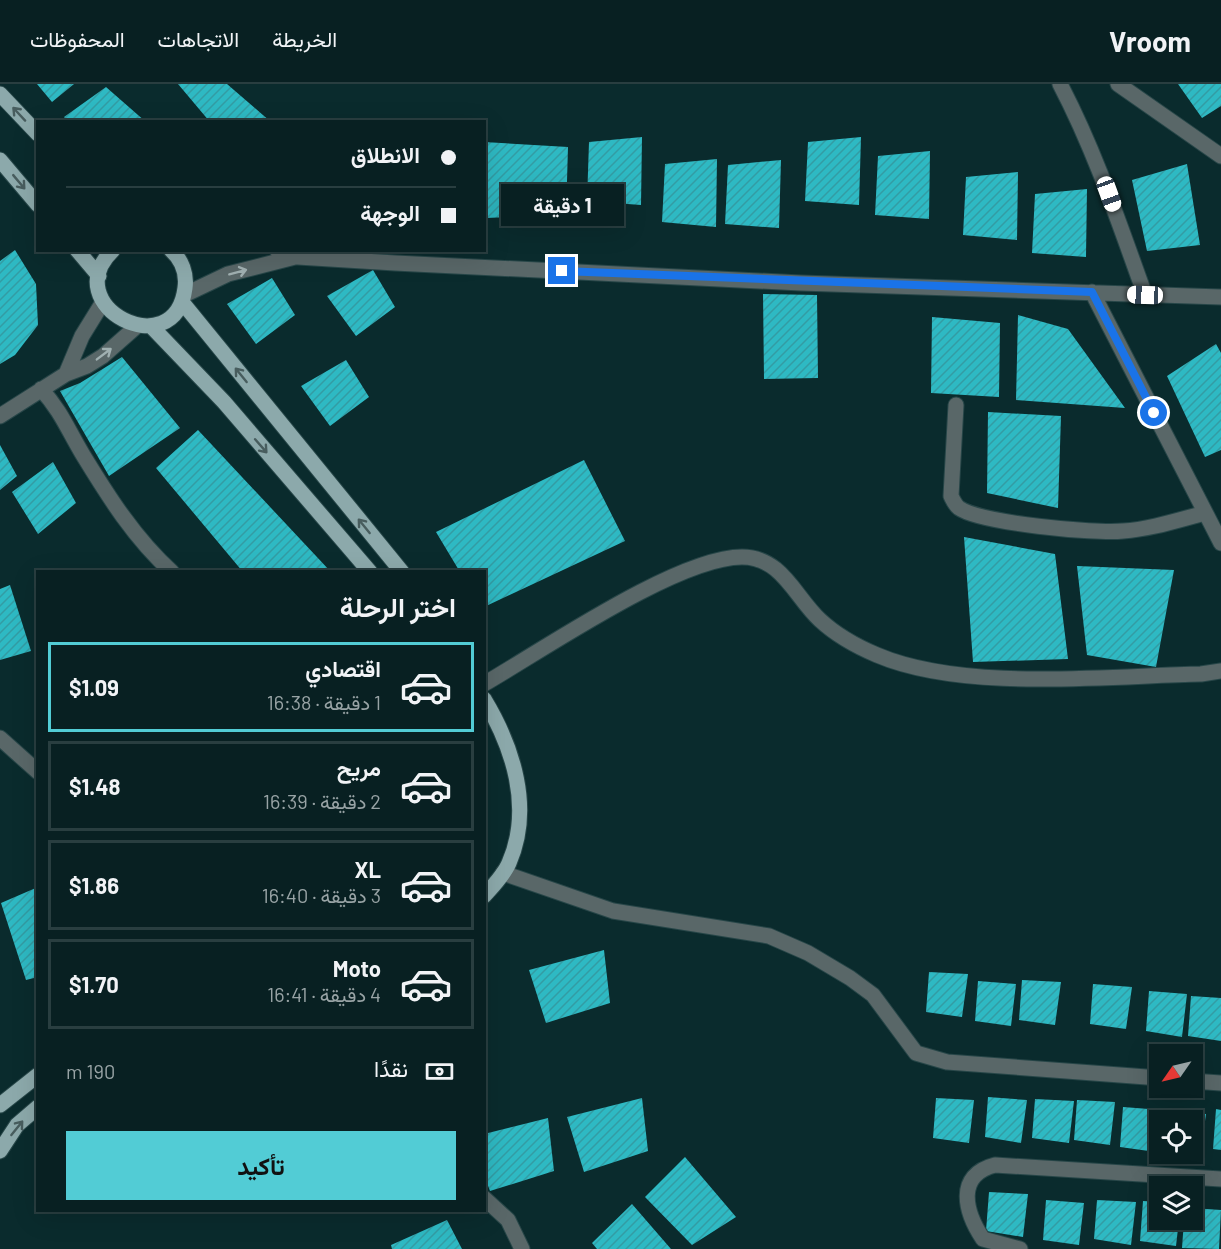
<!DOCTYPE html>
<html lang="ar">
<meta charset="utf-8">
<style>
body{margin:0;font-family:Barlow,Vazirmatn,sans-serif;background:#162d2f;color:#f1f3f6;direction:rtl;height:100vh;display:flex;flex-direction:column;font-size:22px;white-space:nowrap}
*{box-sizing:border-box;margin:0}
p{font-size:20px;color:#98a3a5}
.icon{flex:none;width:33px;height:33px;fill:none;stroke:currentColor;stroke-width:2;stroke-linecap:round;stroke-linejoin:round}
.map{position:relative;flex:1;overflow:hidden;direction:ltr}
.drawer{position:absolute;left:36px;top:486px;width:450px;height:642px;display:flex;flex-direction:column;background:#082022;border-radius:0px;box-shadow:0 6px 24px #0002,0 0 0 2px #293e40;direction:rtl}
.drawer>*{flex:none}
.guide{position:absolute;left:36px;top:36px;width:450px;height:132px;border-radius:0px;box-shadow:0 6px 24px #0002,0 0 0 2px #293e40;direction:rtl;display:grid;align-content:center;height:132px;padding:0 30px;background:#082022}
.needle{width:39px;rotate:236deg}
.fabs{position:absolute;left:1149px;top:960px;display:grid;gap:12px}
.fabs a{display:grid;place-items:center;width:54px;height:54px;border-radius:0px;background:#082022;box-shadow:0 6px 24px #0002,0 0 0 2px #293e40;font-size:30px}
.end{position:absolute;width:27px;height:27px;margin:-14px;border:8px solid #1a73e8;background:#fff;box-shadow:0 0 0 3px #fff}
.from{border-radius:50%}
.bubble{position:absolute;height:42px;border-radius:0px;background:#082022;box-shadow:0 6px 24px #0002,0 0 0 2px #293e40;font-size:20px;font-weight:700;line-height:42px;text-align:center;direction:rtl}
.car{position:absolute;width:18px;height:36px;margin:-18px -9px;border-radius:8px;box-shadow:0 0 4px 2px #0007;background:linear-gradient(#fff 24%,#345 0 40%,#fff 0 76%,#345 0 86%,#fff 0)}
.guide b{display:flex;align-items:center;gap:21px;height:57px;font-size:22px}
.guide b+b{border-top:2px solid #293e40}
.guide i{width:15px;height:15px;background:#f1f3f6}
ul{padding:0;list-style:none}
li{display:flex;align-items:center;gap:18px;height:90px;margin:0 12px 9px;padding:0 18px;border:3px solid #293e40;border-radius:0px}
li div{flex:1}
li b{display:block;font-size:22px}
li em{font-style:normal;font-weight:700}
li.active{border-color:#52ccd5}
li>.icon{width:54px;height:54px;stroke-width:1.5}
h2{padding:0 30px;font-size:27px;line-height:72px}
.pay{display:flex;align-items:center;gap:15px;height:66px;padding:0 30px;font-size:22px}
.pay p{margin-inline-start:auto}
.primary-button{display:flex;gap:12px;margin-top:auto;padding:12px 30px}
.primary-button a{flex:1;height:69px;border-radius:0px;background:#52ccd5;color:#111;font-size:24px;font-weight:700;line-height:69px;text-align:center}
header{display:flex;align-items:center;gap:36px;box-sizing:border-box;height:84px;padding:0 30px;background:#082022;border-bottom:2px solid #293e40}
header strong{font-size:28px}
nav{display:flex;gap:33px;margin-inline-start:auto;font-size:21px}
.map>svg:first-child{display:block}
</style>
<header>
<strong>Vroom</strong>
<nav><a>الخريطة</a><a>الاتجاهات</a><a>المحفوظات</a></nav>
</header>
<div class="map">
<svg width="1221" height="1165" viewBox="0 0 1221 1165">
<defs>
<pattern id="building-hatch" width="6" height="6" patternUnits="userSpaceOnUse" patternTransform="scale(1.5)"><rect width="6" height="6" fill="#2eb9c3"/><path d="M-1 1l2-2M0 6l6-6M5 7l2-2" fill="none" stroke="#339ca4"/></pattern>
</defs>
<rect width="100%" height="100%" fill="#0a2b2d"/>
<path fill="url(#building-hatch)" d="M 37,0 L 74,0 L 52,18 Z
M 178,0 L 227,0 L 271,38 L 210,38 Z
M 1178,0 L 1221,0 L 1221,22 L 1202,34 Z
M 106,3 L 146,38 L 68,38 L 64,33 Z
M 642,53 L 641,121 L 587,117 L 589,58 Z
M 861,53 L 859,121 L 805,117 L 808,58 Z
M 484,58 L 568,63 L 566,131 L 486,134 Z
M 930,67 L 929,135 L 875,131 L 878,72 Z
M 717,75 L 716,143 L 662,138 L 665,80 Z
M 781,76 L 779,144 L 725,140 L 728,81 Z
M 1187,80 L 1200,161 L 1147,167 L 1132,96 Z
M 1018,88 L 1017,156 L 963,151 L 966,93 Z
M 1087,105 L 1086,173 L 1032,169 L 1035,110 Z
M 15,166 L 36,200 L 38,241 L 15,271 L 0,280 L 0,177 Z
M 373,186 L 395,223 L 356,252 L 327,212 Z
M 272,194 L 295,231 L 256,260 L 227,220 Z
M 763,210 L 817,211 L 818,294 L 764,295 Z
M 1018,231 L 1068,245 L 1125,324 L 1016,316 Z
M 932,233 L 1000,239 L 999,313 L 931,309 Z
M 1216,260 L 1221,269 L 1221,366 L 1205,373 L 1167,292 Z
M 122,273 L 180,344 L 109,392 L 60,307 L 80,299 Z
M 346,276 L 369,313 L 330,342 L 301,302 Z
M 988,328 L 1061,332 L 1058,424 L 987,409 Z
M 198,346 L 331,488 L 243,488 L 156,384 Z
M 0,361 L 17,392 L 0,406 Z
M 584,376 L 625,457 L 484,523 L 484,488 L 460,488 L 436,448 Z
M 53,378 L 76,419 L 38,450 L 12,408 Z
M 964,453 L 1055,470 L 1068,575 L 973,578 Z
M 1077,482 L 1174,486 L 1156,583 L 1087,571 Z
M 10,501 L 31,567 L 0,576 L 0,505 Z
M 38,803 L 38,893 L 26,896 L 1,819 Z
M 604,866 L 610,919 L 546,939 L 529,886 Z
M 929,888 L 968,890 L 962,933 L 926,928 Z
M 1022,896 L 1061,898 L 1055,941 L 1019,936 Z
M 978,897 L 1016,900 L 1011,942 L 975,937 Z
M 1093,900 L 1132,903 L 1126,945 L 1090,940 Z
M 1149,907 L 1187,910 L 1182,953 L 1146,947 Z
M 1191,912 L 1221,914 L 1221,957 L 1188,952 Z
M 988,1013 L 1027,1016 L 1021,1059 L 985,1053 Z
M 642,1014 L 648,1067 L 584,1088 L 567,1033 Z
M 936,1014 L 974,1016 L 969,1059 L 933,1054 Z
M 1035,1015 L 1074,1017 L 1069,1059 L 1032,1054 Z
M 1077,1016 L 1115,1018 L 1110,1061 L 1074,1056 Z
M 1123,1023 L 1162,1026 L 1156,1068 L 1120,1063 Z
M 1216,1025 L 1221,1026 L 1221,1066 L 1213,1065 Z
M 1167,1027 L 1206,1030 L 1200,1073 L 1192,1071 L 1192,1036 L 1166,1036 Z
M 548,1034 L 554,1087 L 490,1107 L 484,1091 L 484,1050 Z
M 685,1073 L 736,1133 L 692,1161 L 645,1113 Z
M 989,1108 L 1028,1110 L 1023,1153 L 986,1147 Z
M 1046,1116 L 1084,1119 L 1079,1161 L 1043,1156 Z
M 1097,1116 L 1136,1118 L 1131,1161 L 1094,1155 Z
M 1143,1117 L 1160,1118 L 1160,1136 L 1179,1136 L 1176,1162 L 1140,1157 Z
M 632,1120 L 671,1165 L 597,1165 L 592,1159 Z
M 1192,1124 L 1221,1126 L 1219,1165 L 1182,1164 L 1184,1136 L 1192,1136 Z
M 447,1136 L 462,1165 L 392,1165 L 391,1161 Z"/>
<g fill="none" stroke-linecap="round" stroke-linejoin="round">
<defs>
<path id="minor" d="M 1060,0 C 1095,67 1119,139 1145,211
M 1118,0 L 1221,72
M 277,166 L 298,173 L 395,179 L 801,199 L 1221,213
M 1092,208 L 1221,459
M 184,211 L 228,190 L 295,173
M 66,290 L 82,252 L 103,218
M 41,305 C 61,327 68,346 83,371 C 108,412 135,455 172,488
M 956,321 L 951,412 C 953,416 955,421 959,424 C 980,439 1095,450 1123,447 C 1151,445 1178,436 1205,429
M 0,332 L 66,290 L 87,282 L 103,272 L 137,242
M 484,600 C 543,566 678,473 742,473 C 782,473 795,513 820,536 C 835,550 858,563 877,571 C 964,608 1107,592 1201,590 L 1221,587
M 0,654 L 38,688
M 503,789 L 613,827 L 769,852 L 808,869 L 850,894 L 873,911 L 916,969 L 947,978 L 1160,994
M 1192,997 L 1221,999
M 484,1114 L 508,1136 L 522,1165
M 1020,1165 L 983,1155 C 965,1128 955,1091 995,1081 L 1221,1095"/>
<path id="major" d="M 0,10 L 38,50
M 0,76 L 38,121
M 77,166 L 99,192
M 113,166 C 55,222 175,283 185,204 C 187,190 182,176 171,166
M 182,218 L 402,488
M 151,242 L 224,318 L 370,488
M 484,615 C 513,663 533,724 509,779 C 504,791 493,802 484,812
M 0,1021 L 38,991
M 0,1067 L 17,1041 L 38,1023"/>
</defs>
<use href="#minor" stroke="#274648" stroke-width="17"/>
<use href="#major" stroke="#274648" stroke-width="17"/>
<use href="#minor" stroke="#596768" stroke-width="15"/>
<use href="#major" stroke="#8ca9ab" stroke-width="15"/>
</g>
<defs><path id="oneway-shaft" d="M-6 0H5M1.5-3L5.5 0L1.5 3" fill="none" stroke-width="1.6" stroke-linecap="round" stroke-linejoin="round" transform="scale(1.5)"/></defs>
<g stroke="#485d5e">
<use href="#oneway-shaft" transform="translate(19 30) rotate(-133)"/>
<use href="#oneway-shaft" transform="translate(19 98) rotate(50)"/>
<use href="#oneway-shaft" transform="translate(241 291) rotate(-129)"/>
<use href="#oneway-shaft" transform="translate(261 362) rotate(49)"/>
<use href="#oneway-shaft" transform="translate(364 442) rotate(-129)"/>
<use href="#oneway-shaft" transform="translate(17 1044) rotate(-51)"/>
</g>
<g stroke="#a0b0b1">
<use href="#oneway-shaft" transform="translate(238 188) rotate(-15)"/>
<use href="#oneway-shaft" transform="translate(104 270) rotate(-37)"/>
</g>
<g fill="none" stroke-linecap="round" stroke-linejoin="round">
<path stroke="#1a73e8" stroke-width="8" d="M 562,187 L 1092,208 L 1154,329"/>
</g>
</svg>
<div class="fabs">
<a><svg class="needle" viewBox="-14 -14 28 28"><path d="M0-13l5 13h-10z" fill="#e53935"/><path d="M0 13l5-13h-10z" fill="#98a3a5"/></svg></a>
<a><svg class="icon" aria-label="locate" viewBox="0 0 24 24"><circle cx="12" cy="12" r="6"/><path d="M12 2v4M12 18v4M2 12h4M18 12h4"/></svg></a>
<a><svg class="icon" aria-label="layers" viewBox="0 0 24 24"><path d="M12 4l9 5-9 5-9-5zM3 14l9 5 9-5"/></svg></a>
</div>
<i class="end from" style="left:1154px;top:329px"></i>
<i class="end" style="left:562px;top:187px"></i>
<div class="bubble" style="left:501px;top:100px;width:123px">1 دقيقة</div>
<i class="car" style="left:1109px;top:110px;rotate:160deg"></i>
<i class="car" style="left:1145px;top:211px;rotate:272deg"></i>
<div class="guide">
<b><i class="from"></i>الانطلاق</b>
<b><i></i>الوجهة</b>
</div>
<section class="drawer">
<h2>اختر الرحلة</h2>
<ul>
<li class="active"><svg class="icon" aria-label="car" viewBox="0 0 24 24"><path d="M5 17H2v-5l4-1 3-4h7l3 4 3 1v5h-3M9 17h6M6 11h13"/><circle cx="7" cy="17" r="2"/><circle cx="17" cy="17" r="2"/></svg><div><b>اقتصادي</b><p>1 دقيقة · 16:38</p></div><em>$1.09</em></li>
<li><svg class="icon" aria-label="car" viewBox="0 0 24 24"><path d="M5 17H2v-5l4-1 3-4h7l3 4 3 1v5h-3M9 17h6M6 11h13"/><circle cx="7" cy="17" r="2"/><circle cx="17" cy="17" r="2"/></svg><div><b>مريح</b><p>2 دقيقة · 16:39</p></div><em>$1.48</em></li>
<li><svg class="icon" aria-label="car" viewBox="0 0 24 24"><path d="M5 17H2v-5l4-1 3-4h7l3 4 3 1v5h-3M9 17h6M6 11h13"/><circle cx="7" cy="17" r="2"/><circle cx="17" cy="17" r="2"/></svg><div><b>XL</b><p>3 دقيقة · 16:40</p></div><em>$1.86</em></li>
<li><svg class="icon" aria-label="car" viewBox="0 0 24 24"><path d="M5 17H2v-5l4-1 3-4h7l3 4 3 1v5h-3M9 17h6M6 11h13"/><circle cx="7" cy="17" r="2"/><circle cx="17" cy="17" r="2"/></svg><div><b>Moto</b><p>4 دقيقة · 16:41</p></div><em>$1.70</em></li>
</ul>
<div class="pay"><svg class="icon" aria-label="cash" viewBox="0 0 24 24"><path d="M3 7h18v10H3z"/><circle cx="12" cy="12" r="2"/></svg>نقدًا<p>190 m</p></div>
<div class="primary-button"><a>تأكيد</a></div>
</section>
</div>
